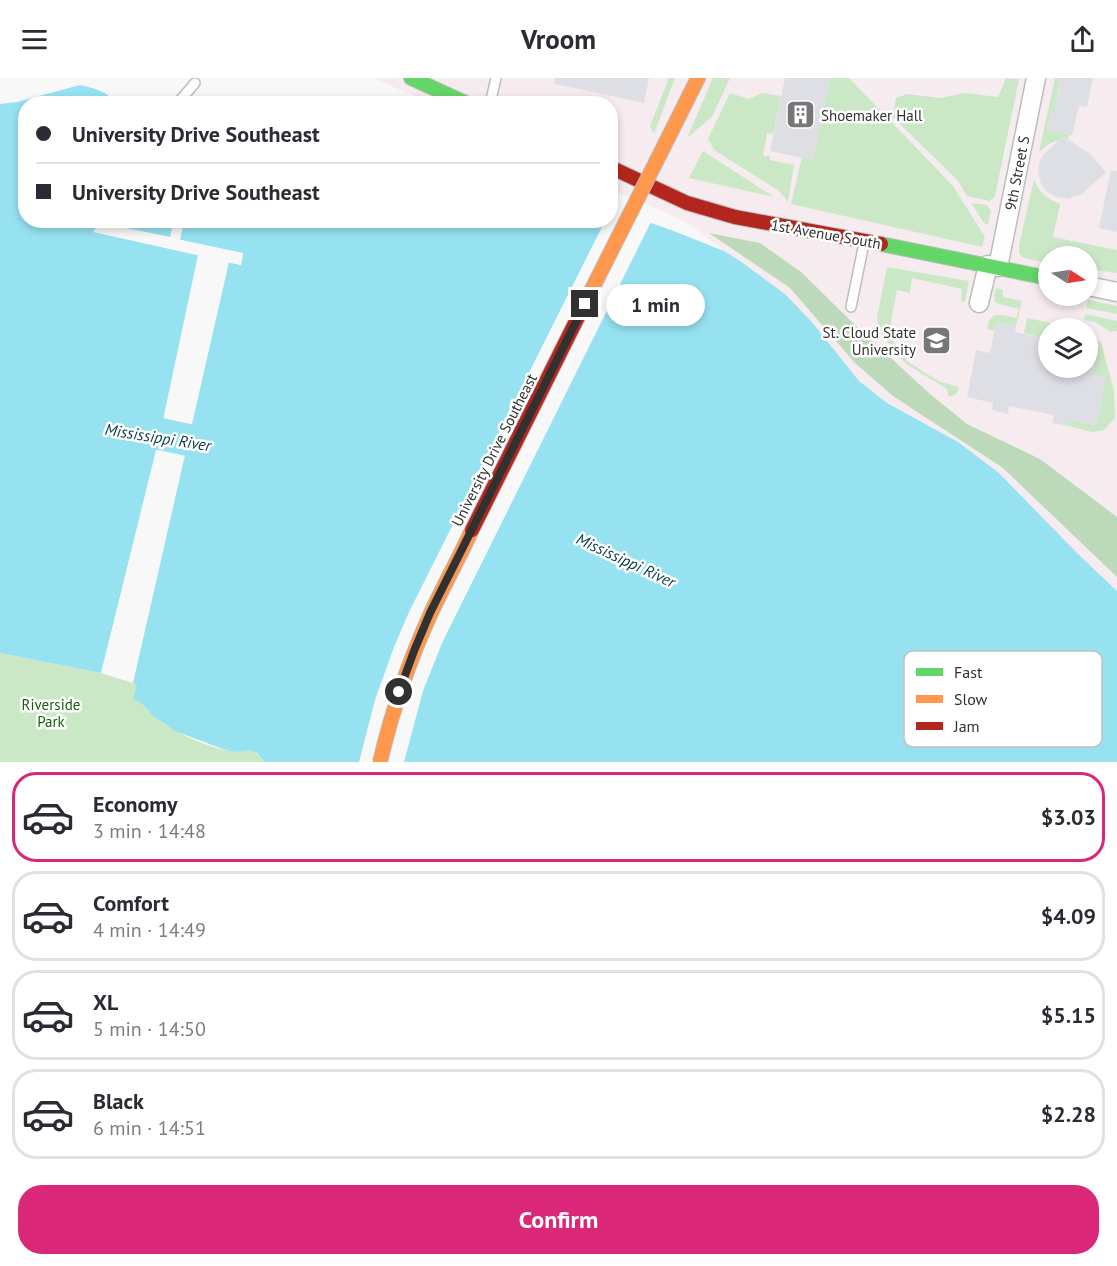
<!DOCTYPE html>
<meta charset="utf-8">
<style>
body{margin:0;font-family:"PT Sans",sans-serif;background:#f2f2f3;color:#2b2b33;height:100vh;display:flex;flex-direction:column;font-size:22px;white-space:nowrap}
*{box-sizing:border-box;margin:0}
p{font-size:20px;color:#7c7c81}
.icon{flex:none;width:33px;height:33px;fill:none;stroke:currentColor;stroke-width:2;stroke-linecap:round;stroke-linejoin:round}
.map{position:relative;height:684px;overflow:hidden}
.panel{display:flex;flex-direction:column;background:#fff;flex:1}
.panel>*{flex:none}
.hud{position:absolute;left:18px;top:18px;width:600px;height:132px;border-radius:24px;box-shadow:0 3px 9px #0003;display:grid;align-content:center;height:132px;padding:0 18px;background:#fff}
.needle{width:39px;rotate:102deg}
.buttons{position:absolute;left:1038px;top:168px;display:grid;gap:12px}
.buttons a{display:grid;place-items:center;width:60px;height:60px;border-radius:50%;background:#fff;box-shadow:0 3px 9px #0003;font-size:30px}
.end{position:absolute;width:27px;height:27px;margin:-14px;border:8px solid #313132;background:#fff;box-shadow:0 0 0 3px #fff}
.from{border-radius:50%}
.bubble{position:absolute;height:42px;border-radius:21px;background:#fff;box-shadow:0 3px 9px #0003;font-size:20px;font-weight:700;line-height:42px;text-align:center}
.hud b{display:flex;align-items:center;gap:21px;height:57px;font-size:22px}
.hud b+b{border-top:2px solid #e1e1e2}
.hud i{width:15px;height:15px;background:#2b2b33}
ul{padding:10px 0 0;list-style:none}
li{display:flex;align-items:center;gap:18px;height:90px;margin:0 12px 9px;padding:0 6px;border:3px solid #e1e1e2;border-radius:24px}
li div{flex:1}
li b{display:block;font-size:22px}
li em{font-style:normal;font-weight:700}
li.current{border-color:#db2777}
li>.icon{width:54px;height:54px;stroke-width:1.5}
.action{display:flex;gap:12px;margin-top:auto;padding:12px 18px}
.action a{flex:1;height:69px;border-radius:24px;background:#db2777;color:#fff;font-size:24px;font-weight:700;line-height:69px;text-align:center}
header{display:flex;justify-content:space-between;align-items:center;height:78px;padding:0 18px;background:#fff;font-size:27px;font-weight:700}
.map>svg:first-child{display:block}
</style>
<header><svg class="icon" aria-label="menu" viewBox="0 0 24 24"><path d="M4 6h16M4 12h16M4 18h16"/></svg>Vroom<svg class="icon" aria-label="share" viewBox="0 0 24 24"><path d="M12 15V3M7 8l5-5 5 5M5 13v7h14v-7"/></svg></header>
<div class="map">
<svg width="1117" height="684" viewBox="0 0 1117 684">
<rect width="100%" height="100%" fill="#f8f8f9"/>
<path fill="#f6ebee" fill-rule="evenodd" d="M 373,0 L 1117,0 L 1117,513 L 1077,475 L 999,395 L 958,364 L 887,325 L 859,303 L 811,243 L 785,216 L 740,183 L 724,173 L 691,147 L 663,133 L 611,112 L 610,26 L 430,25 ZM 1048,178 L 1088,178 L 1088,218 L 1048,218 ZM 1048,250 L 1088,250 L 1088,290 L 1048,290 Z"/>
<path fill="#cae8c6" d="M 669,0 L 675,0 L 654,56 L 650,48 Z
M 713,0 L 730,0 L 712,39 L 687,60 Z
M 830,0 L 849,0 L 953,108 L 985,159 L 982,169 L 791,126 L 802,79 L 813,81 Z
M 1006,0 L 1019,1 L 995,118 L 989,123 L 967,118 L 958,103 L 893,39 L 896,20 L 907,16 L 941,20 L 965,15 L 998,19 Z
M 1055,0 L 1061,0 L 1056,21 L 1075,26 L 1066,37 L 1051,34 L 1047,52 L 1062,55 L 1070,53 L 1068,62 C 1055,61 1048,66 1039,74 Z
M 730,15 L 749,21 L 762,15 L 781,18 L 773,56 L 767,55 L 763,78 L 770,78 L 770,82 L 794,87 L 788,124 L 779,113 L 714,72 L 708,61 Z
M 703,73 L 774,119 L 689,100 Z
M 1034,101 C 1039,115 1047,121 1060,126 L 1053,159 L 1117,172 L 1117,195 L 1088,191 L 1088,178 L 1048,178 L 1048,185 L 1024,180 L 1019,175 L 1019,167 Z
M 971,125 L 987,127 L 991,133 L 988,147 L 984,145 Z
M 887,189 L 969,203 L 965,223 L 962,225 L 961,221 L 962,211 L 912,200 L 910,215 L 897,212 L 891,243 L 891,254 L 895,267 L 907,283 L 938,303 L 959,309 C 958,316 955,317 949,319 L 947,312 L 944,309 L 906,286 L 883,259 L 878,251 L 877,239 Z
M 996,210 L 1003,212 L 1003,219 L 1022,223 L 1016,248 L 997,244 L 994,253 L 987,251 C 991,231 1000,237 1016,240 L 1019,231 L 999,226 L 995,224 L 994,218 Z
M 1088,222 L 1117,228 L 1117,236 L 1086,230 Z
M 1085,236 L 1117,243 L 1117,253 L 1111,254 L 1095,244 L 1084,242 Z
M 1027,240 L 1071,249 L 1070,250 L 1048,250 L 1048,261 L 1024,255 Z
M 1088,259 L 1101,264 L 1114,313 L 1115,340 L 1104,352 L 1092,354 L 1068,348 L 1069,342 L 1096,347 L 1106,300 L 1092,297 L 1099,266 L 1088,263 Z
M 0,575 L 101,595 L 133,605 L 137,606 C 138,612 138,620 141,625 C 155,646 207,671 232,673 C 236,674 237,673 241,672 C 252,671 258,676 265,684 L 0,684 Z"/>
<path fill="#bcdab9" d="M 709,155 L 760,165 L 801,194 L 855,247 L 930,316 L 967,346 L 1040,381 L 1117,439 L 1117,499 L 1003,390 L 893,318 L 855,285 L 790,210 Z"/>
<path fill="#96e2f1" d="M 80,7 C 93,10 108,13 115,25 L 26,26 L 26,142 L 165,143 L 165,144 L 173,146 L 170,159 L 97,144 L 94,154 L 198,177 L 160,356 L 101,595 L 0,575 L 0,26 L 17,24 Z
M 637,140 L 671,152 L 724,173 L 740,183 L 785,216 L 811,243 L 859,303 L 887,325 L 958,364 L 999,395 L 1077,475 L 1117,513 L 1117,684 L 265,684 L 257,675 L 248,672 L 233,674 L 220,670 L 175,653 L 153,638 L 140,624 L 133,622 L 137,607 L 133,605 L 229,184 L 241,187 L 243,176 L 180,162 L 184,143 L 610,142 Z"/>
<path fill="#f8f8f9" d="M 612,129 L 652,142 L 442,565 L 423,613 L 404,684 L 359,684 L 375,622 L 394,569 L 409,534 L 605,143 L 610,142 Z
M 97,144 L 173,160 L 169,162 L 99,147 L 98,152 L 198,174 L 201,178 L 94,154 Z
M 177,161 L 243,175 L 241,187 L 226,184 L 229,181 L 238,183 L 240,178 L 179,164 Z"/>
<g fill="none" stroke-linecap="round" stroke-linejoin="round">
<path stroke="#96e2f1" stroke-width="32" d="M 118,352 L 160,356 L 231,371"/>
</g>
<path fill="#dedfe5" d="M 555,0 L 649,0 L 644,25 L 555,6 Z
M 785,0 L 830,0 L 813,82 L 770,73 Z
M 1061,0 L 1093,0 L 1087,29 L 1079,28 L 1072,57 L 1047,52 L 1051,33 L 1054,34 Z
M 1063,58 L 1089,75 L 1106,94 L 1082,116 L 1068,121 L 1056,119 L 1046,113 L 1041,106 L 1038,94 L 1040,82 L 1044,76 Z
M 1111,92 L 1117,93 L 1117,154 L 1099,150 Z
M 996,244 L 1016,248 L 1015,254 L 1048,261 L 1048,290 L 1094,290 L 1092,297 L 1106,300 L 1096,347 L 1069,342 L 1068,348 L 1052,345 L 1054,337 L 1009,328 L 1008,336 L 992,332 L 993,325 L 967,319 L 976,272 L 990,275 Z"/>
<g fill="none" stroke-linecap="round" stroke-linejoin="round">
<defs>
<path id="lane" d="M 177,26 L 195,5
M 490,26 L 496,0
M 851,229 L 864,165"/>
<path id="street" d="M 998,189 L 1036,0
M 1088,208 L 1117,214
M 979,225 L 988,187"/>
<path id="fast" d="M 411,0 L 468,26
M 881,166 L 1048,200"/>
<path id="slow" d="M 657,82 L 698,0"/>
<path id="jam" d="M 610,89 L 687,125 L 735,139 L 881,166"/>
</defs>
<use href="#lane" stroke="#bdbdbe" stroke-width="12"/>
<use href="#street" stroke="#bdbdbe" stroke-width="21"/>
<use href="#fast" stroke="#bdbdbe" stroke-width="16"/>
<use href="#slow" stroke="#bdbdbe" stroke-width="16"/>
<use href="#jam" stroke="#bdbdbe" stroke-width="16"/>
<use href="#lane" stroke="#fefefe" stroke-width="9"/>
<use href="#street" stroke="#fefefe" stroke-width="18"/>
<use href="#fast" stroke="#63d668" stroke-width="14"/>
<use href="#slow" stroke="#ff974d" stroke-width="14"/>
<use href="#jam" stroke="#b3261e" stroke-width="14"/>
<defs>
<path id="slow-bridge" d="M 583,229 L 657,82
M 380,684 C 392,633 409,583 431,535 C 444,507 459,480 472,452"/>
<path id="jam-bridge" d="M 472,452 L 583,229"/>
</defs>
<use href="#slow-bridge" stroke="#bdbdbe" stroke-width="16" stroke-linecap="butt"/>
<use href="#jam-bridge" stroke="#bdbdbe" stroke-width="16" stroke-linecap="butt"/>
<use href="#slow-bridge" stroke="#ff974d" stroke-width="14"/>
<use href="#jam-bridge" stroke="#b3261e" stroke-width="14"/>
</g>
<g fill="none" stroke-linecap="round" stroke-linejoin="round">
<path stroke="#313132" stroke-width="8" d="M 399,614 L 414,573 L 430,535 L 585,226"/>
</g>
<defs>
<symbol id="building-square" viewBox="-11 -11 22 22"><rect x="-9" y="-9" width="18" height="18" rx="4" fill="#777778" stroke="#fff"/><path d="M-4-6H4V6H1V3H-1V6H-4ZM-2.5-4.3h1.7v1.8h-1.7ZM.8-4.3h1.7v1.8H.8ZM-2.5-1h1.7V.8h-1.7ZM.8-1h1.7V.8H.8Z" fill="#fff"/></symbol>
<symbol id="university-square" viewBox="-11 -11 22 22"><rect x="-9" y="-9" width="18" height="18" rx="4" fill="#777778" stroke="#fff"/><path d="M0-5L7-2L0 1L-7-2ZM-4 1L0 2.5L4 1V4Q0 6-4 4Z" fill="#fff"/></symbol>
</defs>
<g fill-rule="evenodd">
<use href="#building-square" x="784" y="20" width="33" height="33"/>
<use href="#university-square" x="920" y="246" width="33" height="33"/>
</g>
<g text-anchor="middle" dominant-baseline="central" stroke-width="5" stroke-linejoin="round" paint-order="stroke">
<g font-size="15" fill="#313132" stroke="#fff" text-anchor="start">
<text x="821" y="37">Shoemaker Hall</text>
<text x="916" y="254" text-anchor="end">St. Cloud State<tspan x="916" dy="17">University</tspan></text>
</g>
<g font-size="15" fill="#313132" stroke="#fff">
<text transform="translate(1017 95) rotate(-79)">9th Street S</text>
<text transform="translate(826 156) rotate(10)">1st Avenue South</text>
<text transform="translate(494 372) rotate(-63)">University Drive Southeast</text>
</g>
<g font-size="15" fill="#155e0a" stroke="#fff">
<text x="51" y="626">Riverside<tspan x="51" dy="17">Park</tspan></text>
</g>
<g font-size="16" font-style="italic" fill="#083d45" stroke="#fff">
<text transform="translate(158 359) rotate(9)">Mississippi River</text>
<text transform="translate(626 482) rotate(25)">Mississippi River</text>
</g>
</g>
<rect x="904" y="573" width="198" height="96" rx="9" fill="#fff" stroke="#c1c1c2" stroke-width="1.5"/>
<rect x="916" y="590" width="27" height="8" fill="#63d668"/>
<rect x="916" y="617" width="27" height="8" fill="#ff974d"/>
<rect x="916" y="644" width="27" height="8" fill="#b3261e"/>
<g font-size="16" fill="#313132">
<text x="954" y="600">Fast</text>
<text x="954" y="627">Slow</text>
<text x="954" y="654">Jam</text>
</g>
</svg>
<div class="buttons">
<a><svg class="needle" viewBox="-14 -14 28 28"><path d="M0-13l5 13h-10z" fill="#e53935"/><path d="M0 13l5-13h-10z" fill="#7c7c81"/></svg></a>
<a><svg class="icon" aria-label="layers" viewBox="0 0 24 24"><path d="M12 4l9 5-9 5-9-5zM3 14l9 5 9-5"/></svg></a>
</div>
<i class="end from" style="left:399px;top:614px"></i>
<i class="end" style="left:585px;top:226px"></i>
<div class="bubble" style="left:606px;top:206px;width:99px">1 min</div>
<div class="hud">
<b><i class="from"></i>University Drive Southeast</b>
<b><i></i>University Drive Southeast</b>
</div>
</div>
<section class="panel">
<ul>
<li class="current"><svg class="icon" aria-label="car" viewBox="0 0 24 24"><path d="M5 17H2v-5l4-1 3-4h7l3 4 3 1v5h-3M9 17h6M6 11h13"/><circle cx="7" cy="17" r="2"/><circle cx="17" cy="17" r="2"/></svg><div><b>Economy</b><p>3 min · 14:48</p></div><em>$3.03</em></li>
<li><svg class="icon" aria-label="car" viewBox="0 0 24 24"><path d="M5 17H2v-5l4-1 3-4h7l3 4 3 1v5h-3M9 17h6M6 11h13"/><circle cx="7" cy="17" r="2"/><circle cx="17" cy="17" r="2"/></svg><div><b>Comfort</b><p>4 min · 14:49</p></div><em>$4.09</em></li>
<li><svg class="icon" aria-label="car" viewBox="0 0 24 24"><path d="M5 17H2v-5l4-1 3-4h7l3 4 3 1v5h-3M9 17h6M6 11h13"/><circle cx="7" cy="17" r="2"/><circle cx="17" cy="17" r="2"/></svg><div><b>XL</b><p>5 min · 14:50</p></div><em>$5.15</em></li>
<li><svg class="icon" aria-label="car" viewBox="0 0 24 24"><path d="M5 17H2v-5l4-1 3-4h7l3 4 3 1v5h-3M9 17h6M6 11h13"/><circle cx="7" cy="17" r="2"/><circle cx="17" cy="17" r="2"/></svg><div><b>Black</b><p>6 min · 14:51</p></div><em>$2.28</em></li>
</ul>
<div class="action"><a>Confirm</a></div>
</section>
